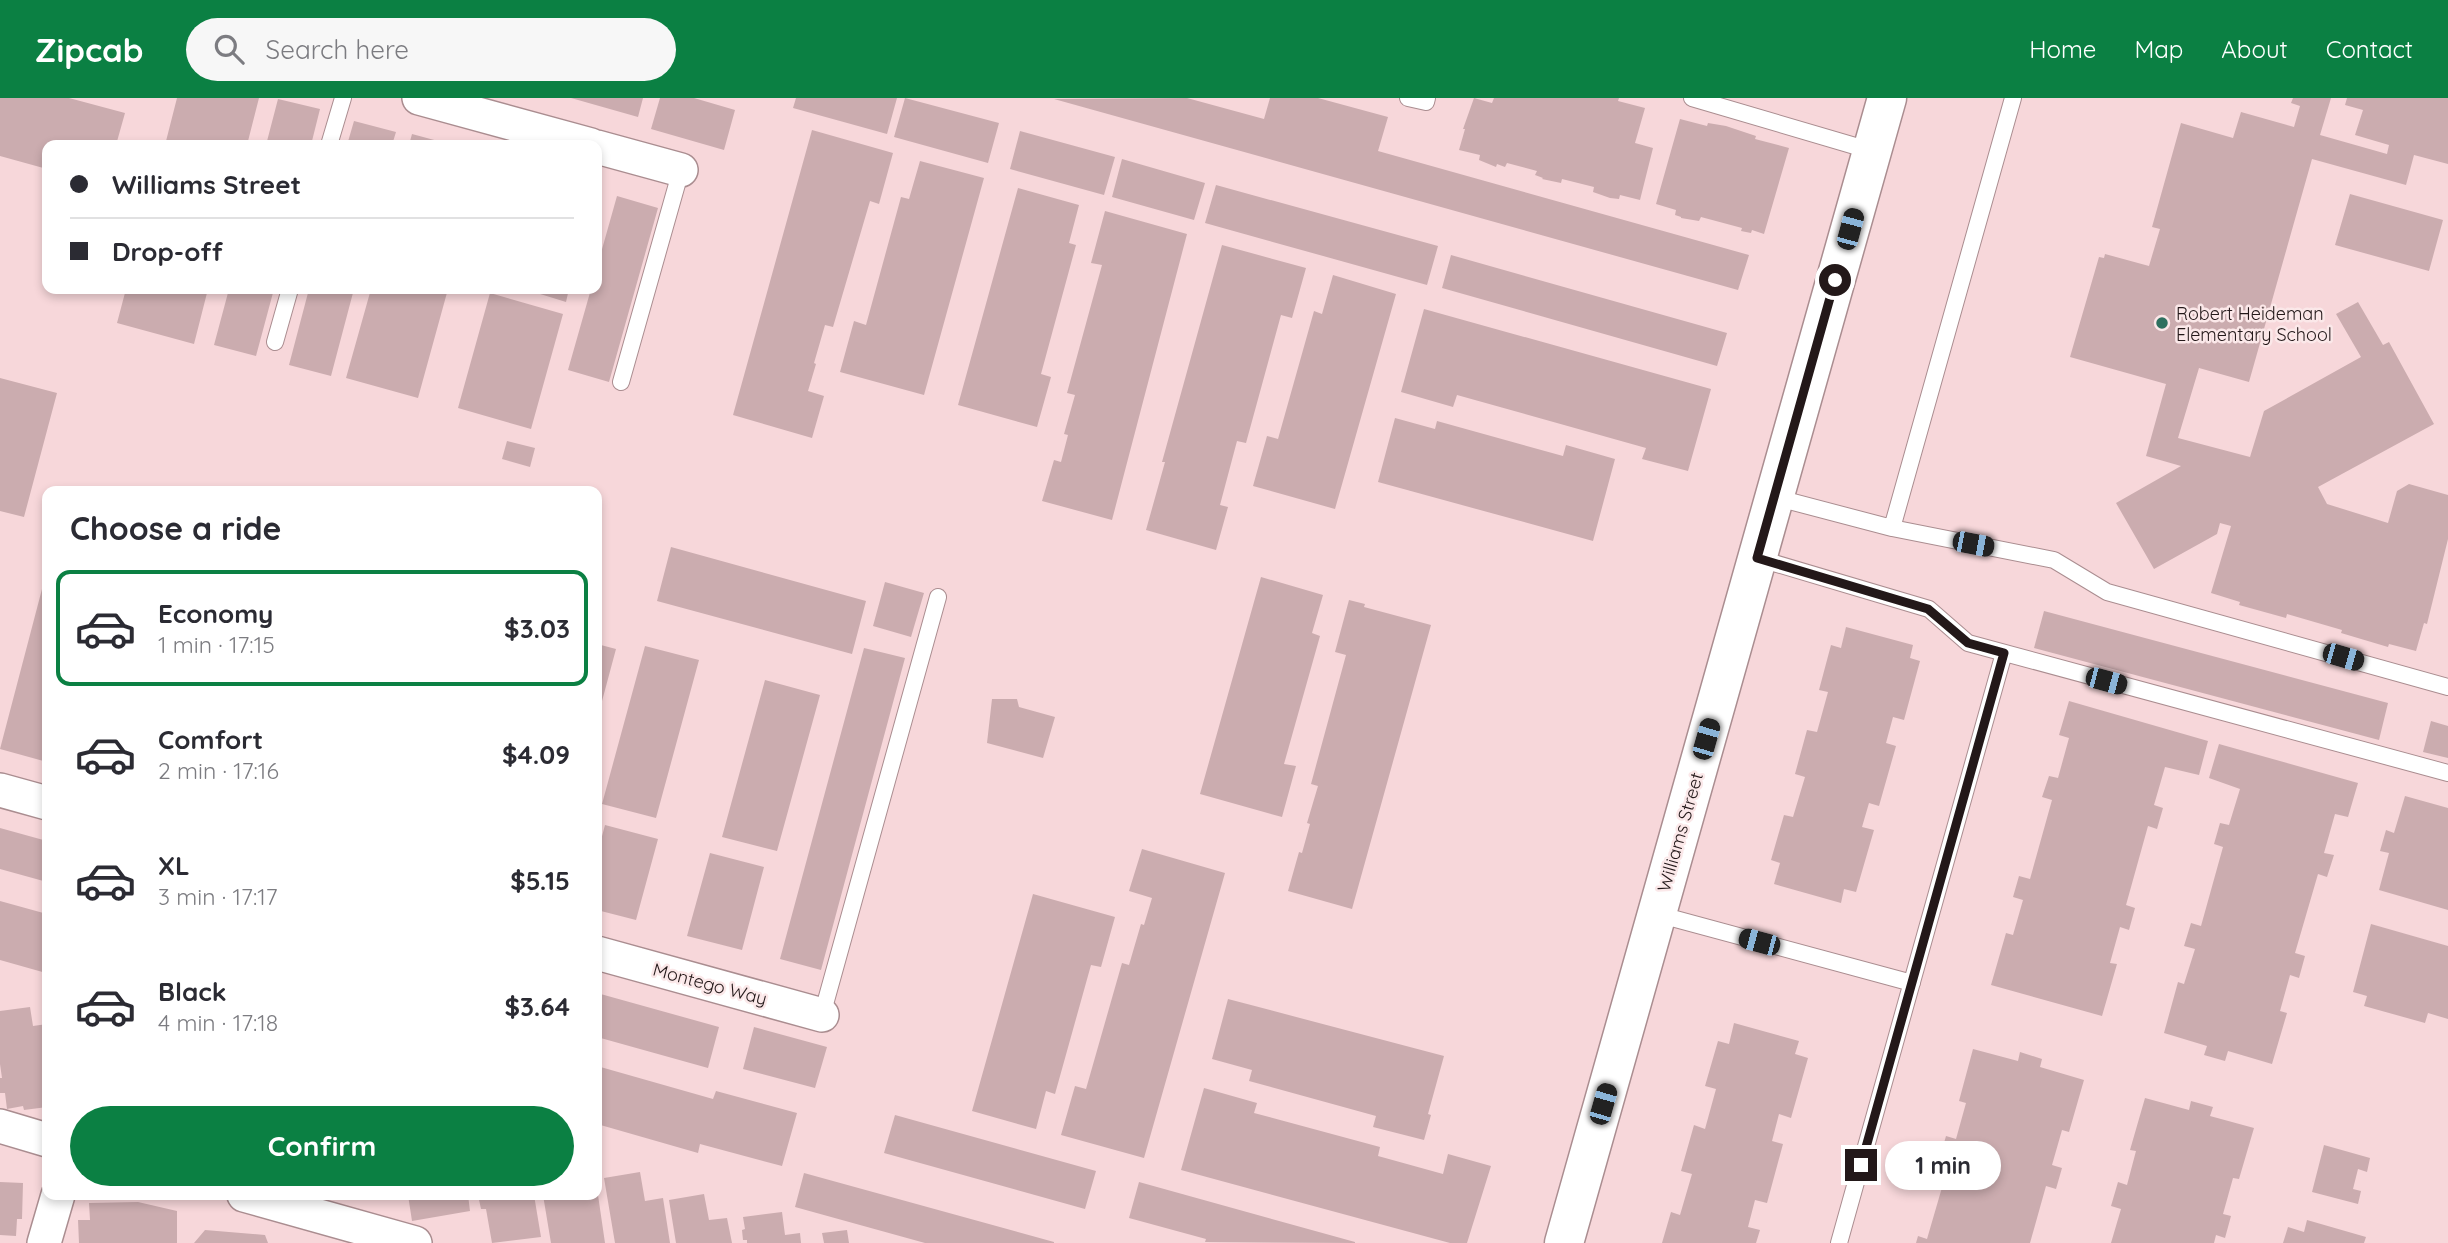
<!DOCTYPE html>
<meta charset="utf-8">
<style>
body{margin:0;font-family:Quicksand,sans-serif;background:#f7f7f7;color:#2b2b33;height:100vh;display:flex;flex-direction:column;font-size:26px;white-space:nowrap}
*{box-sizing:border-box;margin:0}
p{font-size:23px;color:#7c7c81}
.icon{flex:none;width:38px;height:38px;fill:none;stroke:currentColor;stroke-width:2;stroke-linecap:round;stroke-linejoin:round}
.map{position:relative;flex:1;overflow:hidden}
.drawer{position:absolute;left:42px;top:388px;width:560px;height:714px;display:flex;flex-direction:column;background:#fff;border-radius:14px;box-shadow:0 4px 10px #0003}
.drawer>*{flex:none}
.banner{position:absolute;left:42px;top:42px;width:560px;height:154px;border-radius:14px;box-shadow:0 4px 10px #0003;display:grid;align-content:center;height:154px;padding:0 28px;background:#fff}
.end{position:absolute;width:32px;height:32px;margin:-16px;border:9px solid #231819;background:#fff;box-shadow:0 0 0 4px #fff}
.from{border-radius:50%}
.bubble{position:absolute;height:49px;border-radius:24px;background:#fff;box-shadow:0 4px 10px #0003;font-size:23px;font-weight:800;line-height:49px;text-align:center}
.car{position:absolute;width:21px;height:42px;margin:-21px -10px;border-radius:9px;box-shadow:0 0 5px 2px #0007;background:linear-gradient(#222 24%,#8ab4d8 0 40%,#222 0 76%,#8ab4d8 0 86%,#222 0)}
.banner b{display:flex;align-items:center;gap:24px;height:66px;font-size:26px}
.banner b+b{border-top:2px solid #e1e1e2}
.banner i{width:18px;height:18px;background:#2b2b33}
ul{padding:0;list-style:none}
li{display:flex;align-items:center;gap:21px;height:116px;margin:0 14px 10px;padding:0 14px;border:4px solid transparent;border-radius:14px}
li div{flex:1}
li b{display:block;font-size:26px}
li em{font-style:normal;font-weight:800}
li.current{border-color:#0b8043}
li>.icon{width:63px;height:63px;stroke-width:1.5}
h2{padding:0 28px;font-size:32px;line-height:84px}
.button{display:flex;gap:14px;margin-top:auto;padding:14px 28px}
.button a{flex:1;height:80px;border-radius:42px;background:#0b8043;color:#fff;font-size:28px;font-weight:800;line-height:80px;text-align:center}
header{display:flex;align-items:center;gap:42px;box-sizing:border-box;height:98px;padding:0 35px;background:#0b8043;color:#fff}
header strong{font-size:33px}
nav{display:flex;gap:38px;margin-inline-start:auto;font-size:24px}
.search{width:490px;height:63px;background:#f7f7f7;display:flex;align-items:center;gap:18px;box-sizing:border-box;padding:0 24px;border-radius:38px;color:#7c7c81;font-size:26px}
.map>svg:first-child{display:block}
</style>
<header>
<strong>Zipcab</strong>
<div class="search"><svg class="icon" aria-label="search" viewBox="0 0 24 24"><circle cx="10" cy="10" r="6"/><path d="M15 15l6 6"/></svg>Search here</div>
<nav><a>Home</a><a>Map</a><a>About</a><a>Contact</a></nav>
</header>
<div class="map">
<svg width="2448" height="1145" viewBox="0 0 2448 1145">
<rect width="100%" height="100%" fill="#f7d7da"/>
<path fill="#cbacaf" d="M 0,0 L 69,0 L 125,15 L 116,47 L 47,47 L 47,71 L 0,58 Z
M 177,0 L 259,0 L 247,47 L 165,47 Z
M 571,0 L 643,0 L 638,19 Z
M 660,0 L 694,0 L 735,12 L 724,52 L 651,31 Z
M 796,0 L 897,0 L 887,36 L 793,10 Z
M 905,0 L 999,25 L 988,65 L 894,39 Z
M 1187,0 L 1264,21 L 1270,0 L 1318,0 L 1388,19 L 1378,53 L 1749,157 L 1738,192 L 1054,1 Z
M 1474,0 L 1492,5 L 1494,0 L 1619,0 L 1618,3 L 1645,10 L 1635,45 L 1653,50 L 1640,102 L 1620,97 L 1619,101 L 1610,100 L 1593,94 L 1594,89 L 1562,81 L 1561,85 L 1542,81 L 1543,80 L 1535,77 L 1537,73 L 1507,65 L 1505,69 L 1497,66 L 1496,69 L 1479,62 L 1480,57 L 1459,52 L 1465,31 L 1463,31 Z
M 2293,0 L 2331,0 L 2320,37 L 2387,56 L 2389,47 L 2355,37 L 2363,12 L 2345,7 L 2347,0 L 2448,0 L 2448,66 L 2414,57 L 2406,87 L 2312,61 L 2249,284 L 2199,270 L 2178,340 L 2250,359 L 2264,313 L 2361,259 L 2336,216 L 2358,204 L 2383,247 L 2389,244 L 2434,326 L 2318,389 L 2327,406 L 2388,425 L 2397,393 L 2409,386 L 2448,397 L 2448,441 L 2427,526 L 2424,525 L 2416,553 L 2389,546 L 2388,549 L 2341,535 L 2342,532 L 2287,516 L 2286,520 L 2239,507 L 2240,504 L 2211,495 L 2231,428 L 2220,425 L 2217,436 L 2154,471 L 2116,405 L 2181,368 L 2146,358 L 2166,286 L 2070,259 L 2099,159 L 2104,160 L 2105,156 L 2149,168 L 2160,131 L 2152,129 L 2181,25 L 2233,40 L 2241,14 L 2294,29 L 2300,8 L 2291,5 Z
M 278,1 L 320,11 L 311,47 L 266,47 Z
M 1680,21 L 1707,28 L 1708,25 L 1726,28 L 1756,38 L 1755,41 L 1789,50 L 1764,136 L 1752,132 L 1751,135 L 1741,133 L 1742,130 L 1701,119 L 1699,123 L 1681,120 L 1681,119 L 1675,117 L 1676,112 L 1656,106 Z
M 354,23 L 396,34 L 392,47 L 347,47 Z
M 812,32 L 893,55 L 879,106 L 870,103 L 833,229 L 825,227 L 814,265 L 816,266 L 808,293 L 824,298 L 812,340 L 733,317 Z
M 1020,33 L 1115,59 L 1104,97 L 1010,71 Z
M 412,36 L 449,46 L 449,47 L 409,47 Z
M 1122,61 L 1205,85 L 1194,122 L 1112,99 Z
M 920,63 L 984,80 L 924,297 L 840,274 L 854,223 L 866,227 L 901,99 L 909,101 Z
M 1216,87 L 1438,148 L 1427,187 L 1205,125 Z
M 1018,90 L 1079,107 L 1069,145 L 1076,147 L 1041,276 L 1051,279 L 1037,329 L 958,307 Z
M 2350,96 L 2443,122 L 2429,173 L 2335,147 Z
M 617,98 L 658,110 L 609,284 L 568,272 L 591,191 L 597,191 L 597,169 Z
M 1105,113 L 1187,136 L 1112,422 L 1042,403 L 1054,362 L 1061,364 L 1068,337 L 1064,336 L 1075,297 L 1067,295 L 1102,167 L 1091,165 Z
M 1222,147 L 1306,170 L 1292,220 L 1281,217 L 1246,345 L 1237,343 L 1220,407 L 1228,409 L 1216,452 L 1146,432 L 1165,364 L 1162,364 Z
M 1451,157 L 1727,235 L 1717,268 L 1442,190 Z
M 1333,177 L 1396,196 L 1335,411 L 1253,388 L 1267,338 L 1278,341 L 1314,213 L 1322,216 Z
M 126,191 L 208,191 L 194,246 L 117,225 Z
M 229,191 L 274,191 L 256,258 L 214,247 Z
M 309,191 L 354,191 L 331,278 L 289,267 Z
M 371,191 L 448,191 L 418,300 L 346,280 Z
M 524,191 L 569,191 L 566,204 Z
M 490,195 L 563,216 L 531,331 L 458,310 Z
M 1424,211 L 1711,291 L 1688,373 L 1642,361 L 1646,350 L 1457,297 L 1453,309 L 1401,294 Z
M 0,280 L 57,295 L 24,419 L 0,413 Z
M 1395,320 L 1435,331 L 1437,323 L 1563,358 L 1566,347 L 1615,361 L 1593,443 L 1378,384 Z
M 507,343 L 535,350 L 530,369 L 502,361 Z
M 671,449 L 866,503 L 852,556 L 657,503 Z
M 47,472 L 47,664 L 0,651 Z
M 1261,479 L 1323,497 L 1312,535 L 1320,538 L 1284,666 L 1296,668 L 1282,719 L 1200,696 Z
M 885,484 L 924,495 L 911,539 L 873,528 Z
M 1349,502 L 1365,506 L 1364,509 L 1431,527 L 1352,811 L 1288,793 L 1299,754 L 1302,755 L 1310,726 L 1307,725 L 1318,688 L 1311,686 L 1346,557 L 1335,554 Z
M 2044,513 L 2388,605 L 2379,642 L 2034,550 Z
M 1846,529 L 1913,547 L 1910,560 L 1920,563 L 1904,622 L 1893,619 L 1886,645 L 1896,648 L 1879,708 L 1869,705 L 1862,729 L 1874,732 L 1856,794 L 1844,791 L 1841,805 L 1774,786 L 1780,765 L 1771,762 L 1784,717 L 1793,719 L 1805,679 L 1795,676 L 1807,632 L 1817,634 L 1828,594 L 1819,592 L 1831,547 L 1841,550 Z
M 597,546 L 616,551 L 598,618 L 597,618 Z
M 645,548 L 699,562 L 656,720 L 602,706 Z
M 864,550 L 905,560 L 821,872 L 780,861 Z
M 765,582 L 820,597 L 777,753 L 722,739 Z
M 992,601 L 1017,601 L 1019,609 L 1055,619 L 1043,660 L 987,645 Z
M 2069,603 L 2208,643 L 2199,677 L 2165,669 L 2154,707 L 2163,710 L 2157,731 L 2148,728 L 2126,807 L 2135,810 L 2129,832 L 2120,829 L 2110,865 L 2117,866 L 2102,918 L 1991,887 L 2006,835 L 2013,837 L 2023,802 L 2013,799 L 2019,778 L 2030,781 L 2052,702 L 2042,699 L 2049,678 L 2058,680 L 2069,640 L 2059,637 Z
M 2431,623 L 2448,628 L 2448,660 L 2423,654 Z
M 2219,646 L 2358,685 L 2348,719 L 2335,716 L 2324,755 L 2334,757 L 2327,779 L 2318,776 L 2295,855 L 2305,858 L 2299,880 L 2290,877 L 2280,913 L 2287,915 L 2272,966 L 2228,953 L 2225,963 L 2204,957 L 2207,948 L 2164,935 L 2178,884 L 2184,886 L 2195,851 L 2184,848 L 2191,825 L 2201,828 L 2223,749 L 2214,746 L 2220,725 L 2229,727 L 2240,691 L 2209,680 Z
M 2405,698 L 2448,710 L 2448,812 L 2379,792 L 2389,755 L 2380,753 L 2386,732 L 2394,735 Z
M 605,727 L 658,741 L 636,822 L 597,812 L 597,757 Z
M 0,730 L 47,743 L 47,784 L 0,771 Z
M 1142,751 L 1225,775 L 1144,1060 L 1061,1037 L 1075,988 L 1086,991 L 1122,865 L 1129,867 L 1141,826 L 1144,827 L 1152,800 L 1129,793 Z
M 710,755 L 764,769 L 742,852 L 687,838 Z
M 1033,796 L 1115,819 L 1101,869 L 1091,867 L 1055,996 L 1046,993 L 1036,1031 L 972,1013 Z
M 0,803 L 47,816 L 46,875 L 0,862 Z
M 2371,826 L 2448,848 L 2448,921 L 2428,915 L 2425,925 L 2364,908 L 2367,898 L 2353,894 Z
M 597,895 L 719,929 L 708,970 L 597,939 Z
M 1228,901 L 1444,958 L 1428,1016 L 1431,1017 L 1424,1042 L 1373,1029 L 1376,1018 L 1249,983 L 1252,972 L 1212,961 Z
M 30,909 L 33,928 L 47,926 L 47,1009 L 24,1012 L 23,1008 L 7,1011 L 5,995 L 0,995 L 0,980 L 2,980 L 0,966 L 0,913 Z
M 1734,925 L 1799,943 L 1795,956 L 1808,960 L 1791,1020 L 1779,1016 L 1772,1043 L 1783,1046 L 1767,1105 L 1755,1102 L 1748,1129 L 1760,1132 L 1756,1145 L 1662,1145 L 1671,1114 L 1680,1117 L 1692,1076 L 1681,1073 L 1694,1027 L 1705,1031 L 1716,991 L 1705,988 L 1718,943 L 1729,946 Z
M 754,929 L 827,949 L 815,990 L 743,971 Z
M 1973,951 L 2018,963 L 2020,954 L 2042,961 L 2040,969 L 2084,982 L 2069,1034 L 2062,1032 L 2052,1067 L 2062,1070 L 2056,1091 L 2046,1088 L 2030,1145 L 1916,1145 L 1918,1138 L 1927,1141 L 1950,1062 L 1940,1059 L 1946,1038 L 1956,1041 L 1966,1005 L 1959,1003 Z
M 597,968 L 713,1001 L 716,993 L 797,1015 L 782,1068 L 700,1046 L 698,1055 L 597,1026 Z
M 1204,990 L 1257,1005 L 1254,1015 L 1380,1049 L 1378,1058 L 1443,1076 L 1448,1056 L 1491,1068 L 1467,1145 L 1450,1145 L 1181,1072 Z
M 2145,1000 L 2189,1012 L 2191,1003 L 2213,1009 L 2210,1018 L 2254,1030 L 2239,1081 L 2233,1080 L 2223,1116 L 2231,1118 L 2225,1140 L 2216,1137 L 2214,1145 L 2111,1145 L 2121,1111 L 2111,1108 L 2118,1084 L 2127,1087 L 2136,1053 L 2130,1052 Z
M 895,1017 L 1096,1073 L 1085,1111 L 884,1055 Z
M 2324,1047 L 2370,1060 L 2367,1074 L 2358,1071 L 2353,1091 L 2361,1093 L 2358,1106 L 2312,1094 Z
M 640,1074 L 645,1103 L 663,1100 L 670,1145 L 615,1145 L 604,1080 Z
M 804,1075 L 1054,1144 L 1054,1145 L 925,1145 L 795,1109 Z
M 0,1084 L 23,1085 L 22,1121 L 17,1121 L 16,1138 L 0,1137 Z
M 1139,1084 L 1355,1144 L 1355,1145 L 1205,1144 L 1206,1141 L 1129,1120 Z
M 704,1096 L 709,1122 L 727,1120 L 732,1145 L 676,1145 L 669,1102 Z
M 408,1097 L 468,1097 L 470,1113 L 412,1123 Z
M 478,1097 L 534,1097 L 541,1139 L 492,1145 L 486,1111 L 481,1111 Z
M 543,1097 L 598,1097 L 605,1145 L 551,1145 Z
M 138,1104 L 177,1113 L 177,1145 L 79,1145 L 78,1122 L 90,1122 L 89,1105 Z
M 782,1114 L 785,1137 L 800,1135 L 801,1145 L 747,1145 L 747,1142 L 743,1142 L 742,1132 L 745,1131 L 743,1119 Z
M 2307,1122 L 2366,1139 L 2364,1145 L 2283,1145 L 2288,1129 L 2304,1134 Z
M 205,1132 L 265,1137 L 268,1145 L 194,1145 Z
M 847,1132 L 849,1145 L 824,1145 L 822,1135 Z"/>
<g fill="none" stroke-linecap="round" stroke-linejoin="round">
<defs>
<path id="service" d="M 1408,0 L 1426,4 L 1427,0
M 1692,0 L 1872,53
M 329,47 L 343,0
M 275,244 L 290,191
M 621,284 L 681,72
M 1774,399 L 1892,430 L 2013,0
M 1892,430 L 2054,462 L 2107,494 L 2448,589
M 1757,460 L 1929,511 L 1968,545 L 2448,675
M 1657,816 L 1912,885
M 822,917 L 938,499
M 1839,1145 L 2004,555"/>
<path id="minor" d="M 419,0 L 591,47
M 597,49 L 681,72
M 0,692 L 47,705
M 597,855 L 822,917
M 0,1028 L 47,1042
M 244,1097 L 415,1145
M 44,1145 L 58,1097"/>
<path id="tertiary" d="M 1564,1145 L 1887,0"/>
</defs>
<use href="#service" stroke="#aa8d90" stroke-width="18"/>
<use href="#minor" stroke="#aa8d90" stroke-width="36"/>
<use href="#tertiary" stroke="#aa8d90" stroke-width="41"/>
<use href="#service" stroke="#fff" stroke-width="16"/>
<use href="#minor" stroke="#fff" stroke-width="33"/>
<use href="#tertiary" stroke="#fff" stroke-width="38"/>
</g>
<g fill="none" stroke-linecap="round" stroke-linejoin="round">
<path stroke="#231819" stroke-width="9" d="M 1835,182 L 1757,460 L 1928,511 L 1968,545 L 2004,555 L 1861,1067"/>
</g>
<circle fill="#2e705f" stroke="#fbe8e9" stroke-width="2.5" cx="2162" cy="225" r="7"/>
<g text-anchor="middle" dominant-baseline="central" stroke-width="5" stroke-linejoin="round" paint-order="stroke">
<g font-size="18" fill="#231819" stroke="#fbe8e9" text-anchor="start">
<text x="2176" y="215">Robert Heideman<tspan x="2176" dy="21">Elementary School</tspan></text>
</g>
<g font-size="18" fill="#231819" stroke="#fbe8e9">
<text transform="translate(1680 734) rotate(-74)">Williams Street</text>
<text transform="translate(710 886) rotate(15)">Montego Way</text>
</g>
</g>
</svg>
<i class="end from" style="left:1835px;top:182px"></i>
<i class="end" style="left:1861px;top:1067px"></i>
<div class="bubble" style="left:1885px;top:1043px;width:116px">1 min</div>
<i class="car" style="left:1850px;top:131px;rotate:15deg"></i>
<i class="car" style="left:1973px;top:446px;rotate:101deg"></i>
<i class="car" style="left:2343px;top:559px;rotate:106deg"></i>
<i class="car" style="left:2106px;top:583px;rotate:105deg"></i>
<i class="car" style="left:1706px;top:641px;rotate:16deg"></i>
<i class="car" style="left:1759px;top:844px;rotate:285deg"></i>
<i class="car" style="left:1603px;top:1006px;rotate:16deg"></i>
<div class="banner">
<b><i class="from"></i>Williams Street</b>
<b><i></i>Drop-off</b>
</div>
<section class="drawer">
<h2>Choose a ride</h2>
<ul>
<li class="current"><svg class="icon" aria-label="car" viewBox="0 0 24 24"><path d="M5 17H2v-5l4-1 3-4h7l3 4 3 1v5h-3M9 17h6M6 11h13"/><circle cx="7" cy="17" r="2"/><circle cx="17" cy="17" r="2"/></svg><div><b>Economy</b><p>1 min · 17:15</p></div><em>$3.03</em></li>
<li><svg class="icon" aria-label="car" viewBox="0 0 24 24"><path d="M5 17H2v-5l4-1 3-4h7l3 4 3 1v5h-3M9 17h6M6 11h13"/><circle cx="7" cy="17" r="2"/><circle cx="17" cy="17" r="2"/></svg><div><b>Comfort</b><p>2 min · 17:16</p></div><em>$4.09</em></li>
<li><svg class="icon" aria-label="car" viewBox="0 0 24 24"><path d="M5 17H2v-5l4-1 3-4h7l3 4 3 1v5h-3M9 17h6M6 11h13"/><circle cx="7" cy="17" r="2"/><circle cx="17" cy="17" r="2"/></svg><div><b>XL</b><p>3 min · 17:17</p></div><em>$5.15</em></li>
<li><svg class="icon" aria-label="car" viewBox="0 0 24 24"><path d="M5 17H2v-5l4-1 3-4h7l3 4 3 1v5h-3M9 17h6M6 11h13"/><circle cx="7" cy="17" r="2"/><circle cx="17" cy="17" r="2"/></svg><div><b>Black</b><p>4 min · 17:18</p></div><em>$3.64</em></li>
</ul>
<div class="button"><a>Confirm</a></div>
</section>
</div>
